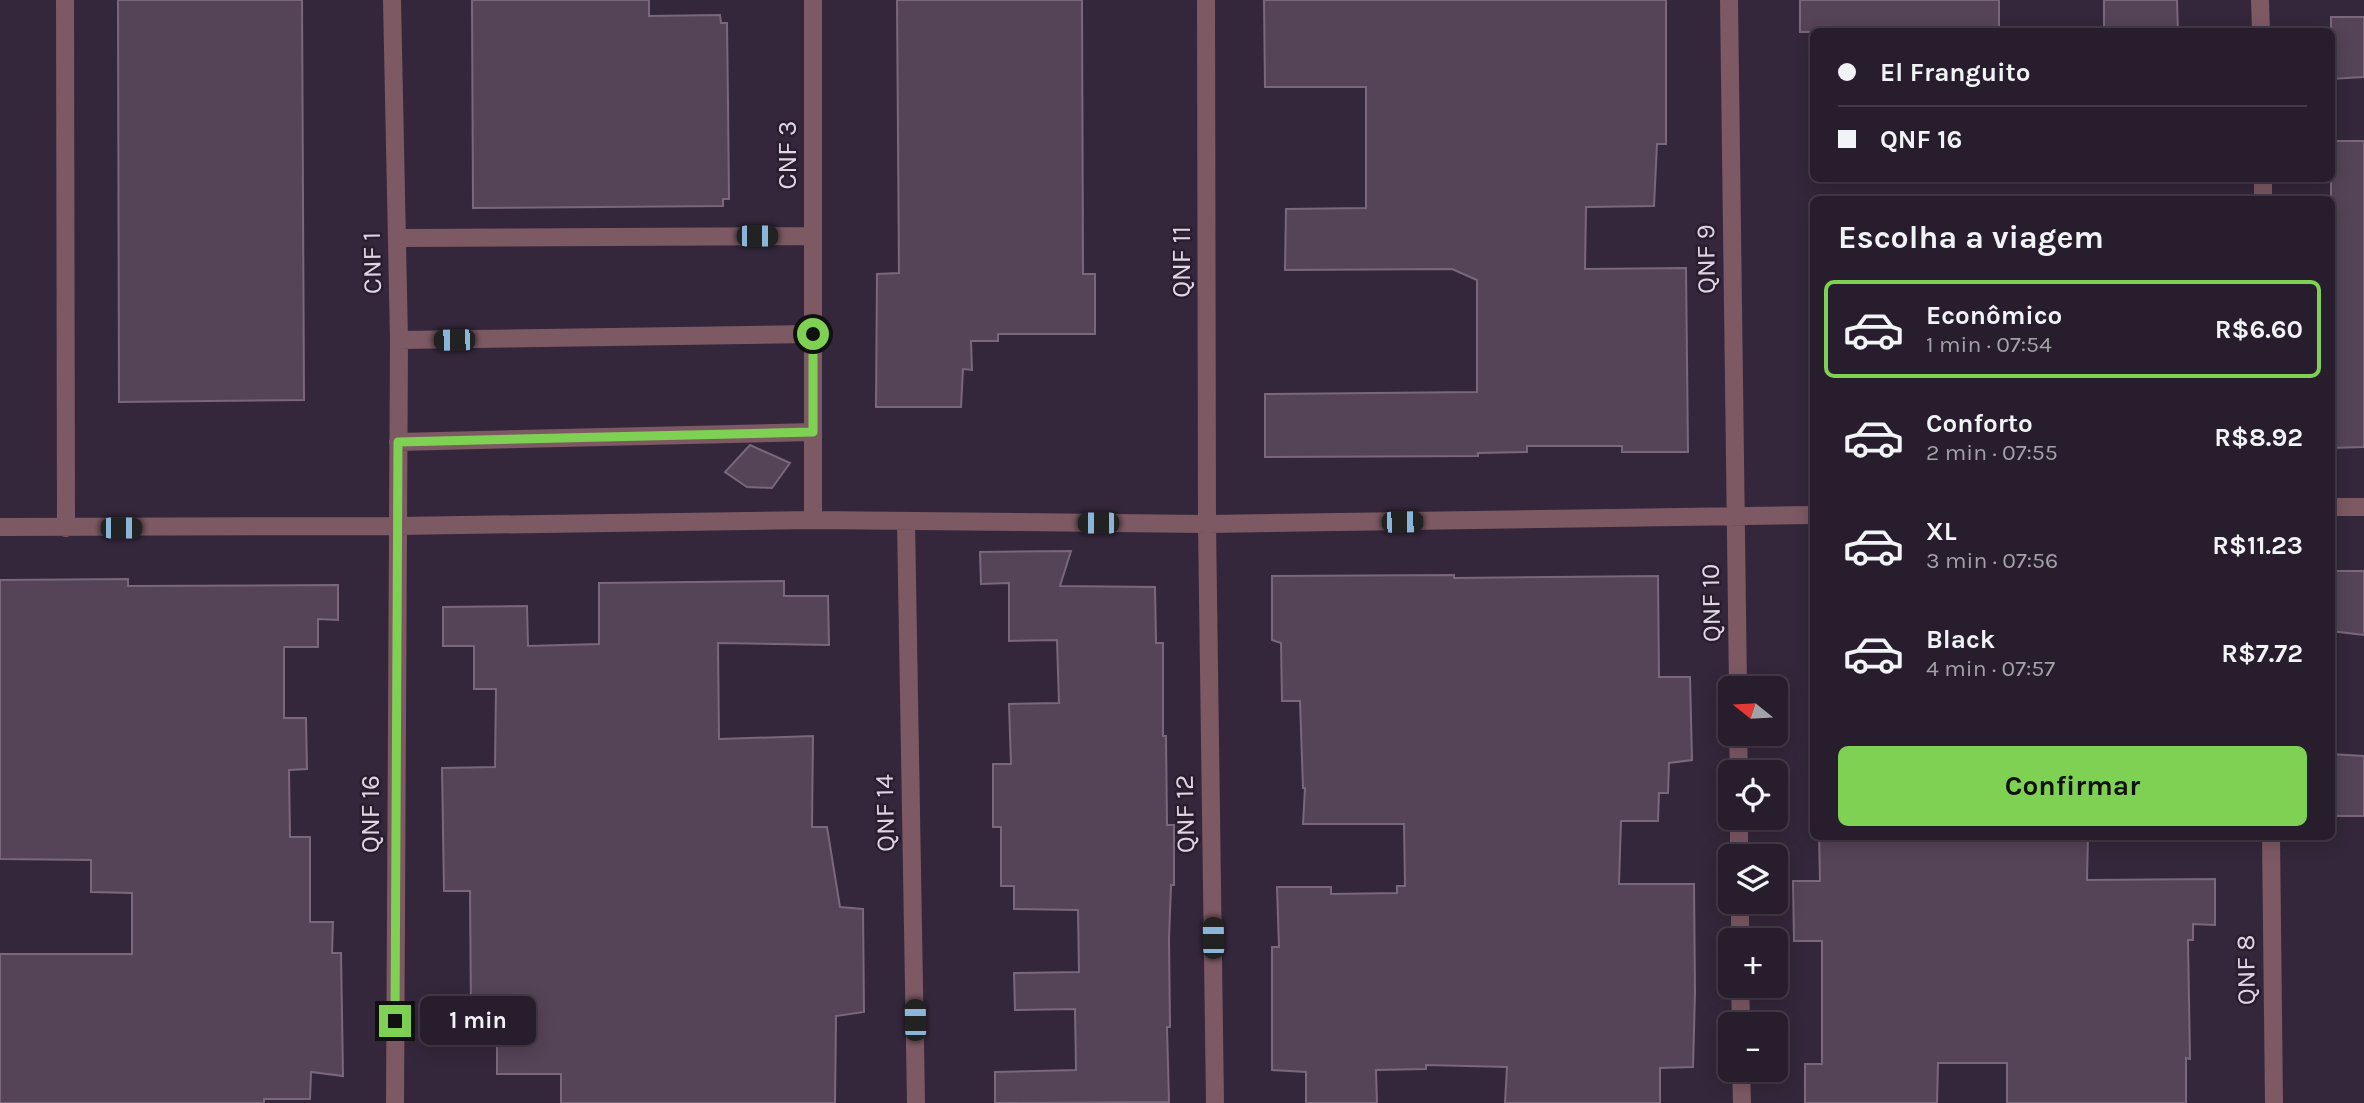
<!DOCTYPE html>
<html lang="pt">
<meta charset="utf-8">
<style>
body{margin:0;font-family:Karla,sans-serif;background:#332a38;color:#f1f3f6;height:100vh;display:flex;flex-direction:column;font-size:26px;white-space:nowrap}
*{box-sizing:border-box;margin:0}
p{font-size:23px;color:#a4a2a9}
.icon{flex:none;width:38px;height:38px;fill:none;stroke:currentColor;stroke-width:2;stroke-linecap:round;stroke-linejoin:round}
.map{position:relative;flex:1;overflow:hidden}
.sheet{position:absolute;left:1810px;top:196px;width:525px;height:644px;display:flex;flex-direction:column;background:#271d2c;border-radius:10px;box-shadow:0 4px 18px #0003,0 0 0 2px #433b48}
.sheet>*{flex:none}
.hud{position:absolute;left:1810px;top:28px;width:525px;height:154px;border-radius:10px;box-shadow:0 4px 18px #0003,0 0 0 2px #433b48;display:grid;align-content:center;height:154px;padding:0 28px;background:#271d2c}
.needle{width:46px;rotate:288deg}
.controls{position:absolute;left:1718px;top:676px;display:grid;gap:14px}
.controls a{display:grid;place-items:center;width:70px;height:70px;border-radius:10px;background:#271d2c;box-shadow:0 4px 18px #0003,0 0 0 2px #433b48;font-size:35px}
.end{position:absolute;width:32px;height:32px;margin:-16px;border:9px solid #7ed153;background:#111;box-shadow:0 0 0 4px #111}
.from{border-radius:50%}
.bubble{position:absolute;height:49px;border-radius:10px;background:#271d2c;box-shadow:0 4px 18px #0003,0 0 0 2px #433b48;font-size:23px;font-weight:700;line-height:49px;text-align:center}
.car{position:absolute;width:21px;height:42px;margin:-21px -10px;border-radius:9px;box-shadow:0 0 5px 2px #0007;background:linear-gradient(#222 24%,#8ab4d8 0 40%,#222 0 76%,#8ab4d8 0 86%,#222 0)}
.hud b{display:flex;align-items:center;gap:24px;height:66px;font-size:26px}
.hud b+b{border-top:2px solid #433b48}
.hud i{width:18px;height:18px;background:#f1f3f6}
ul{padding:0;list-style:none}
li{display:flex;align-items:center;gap:21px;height:98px;margin:0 14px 10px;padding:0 14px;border:4px solid transparent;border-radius:10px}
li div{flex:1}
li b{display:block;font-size:26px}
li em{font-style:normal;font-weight:700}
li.active{border-color:#7ed153}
li>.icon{width:63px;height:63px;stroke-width:1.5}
h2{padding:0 28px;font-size:32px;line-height:84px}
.action{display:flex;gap:14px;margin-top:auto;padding:14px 28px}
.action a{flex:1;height:80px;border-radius:10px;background:#7ed153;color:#111;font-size:28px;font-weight:700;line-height:80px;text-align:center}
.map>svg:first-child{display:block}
</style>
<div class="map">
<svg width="2364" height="1103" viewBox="0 0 2364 1103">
<rect width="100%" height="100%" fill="#34273b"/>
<path fill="#554357" stroke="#7a677c" stroke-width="2" d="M 118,0 L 302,0 L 304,400 L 119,402 Z
M 472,0 L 649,0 L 649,16 L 720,15 L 721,23 L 727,23 L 728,103 L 729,199 L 723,199 L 723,206 L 473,208 Z
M 897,0 L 1082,0 L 1083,274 L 1095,274 L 1095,334 L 998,334 L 998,341 L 971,341 L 972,370 L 963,369 L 961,407 L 876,407 L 877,274 L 899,273 Z
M 1264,0 L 1666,0 L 1666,144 L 1657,144 L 1654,206 L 1586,207 L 1585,269 L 1686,268 L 1688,452 L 1622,452 L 1622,446 L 1527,446 L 1527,452 L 1478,453 L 1478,456 L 1265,457 L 1265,394 L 1477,392 L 1477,280 L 1452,269 L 1285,270 L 1286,209 L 1366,208 L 1366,87 L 1265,87 Z
M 1800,0 L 1999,0 L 1999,32 L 1800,32 Z
M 2104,0 L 2177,0 L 2178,32 L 2104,32 Z
M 2331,17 L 2364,17 L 2364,77 L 2331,79 Z
M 2331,141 L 2364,141 L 2364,447 L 2331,448 Z
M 750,445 L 790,463 L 772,488 L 747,487 L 725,472 Z
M 1071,551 L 1060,586 L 1155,587 L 1156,643 L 1163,643 L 1163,736 L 1166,736 L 1167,825 L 1174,825 L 1174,885 L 1171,885 L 1169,939 L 1170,1027 L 1167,1027 L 1169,1102 L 995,1103 L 995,1072 L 1076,1070 L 1075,1009 L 1015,1010 L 1014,973 L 1079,972 L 1078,910 L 1014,909 L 1014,886 L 1001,886 L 1001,827 L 993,827 L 993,764 L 1011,764 L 1009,704 L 1059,703 L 1057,640 L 1009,641 L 1009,583 L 981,584 L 980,552 Z
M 2331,571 L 2364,571 L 2364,635 L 2331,631 Z
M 1454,575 L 1454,578 L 1658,576 L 1659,677 L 1690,677 L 1692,760 L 1669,763 L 1668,793 L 1659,793 L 1658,821 L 1621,821 L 1619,884 L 1694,884 L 1695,993 L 1693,1067 L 1660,1068 L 1660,1103 L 1505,1103 L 1507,1067 L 1426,1065 L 1426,1069 L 1376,1070 L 1377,1103 L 1306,1103 L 1306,1072 L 1272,1070 L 1272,947 L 1279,947 L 1277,887 L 1331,887 L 1331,894 L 1397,893 L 1397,886 L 1405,886 L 1404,824 L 1303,824 L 1305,788 L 1303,788 L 1300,701 L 1282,701 L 1281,643 L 1272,640 L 1272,576 Z
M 128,579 L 128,586 L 338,585 L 338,620 L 318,619 L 318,647 L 284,647 L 284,718 L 306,718 L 307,769 L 289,770 L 290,837 L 310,837 L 310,922 L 333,922 L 332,953 L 341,953 L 343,1076 L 311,1072 L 310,1099 L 264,1099 L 264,1103 L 0,1103 L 0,954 L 132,954 L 132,893 L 91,892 L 91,860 L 0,859 L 0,580 Z
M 784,581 L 784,596 L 828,596 L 829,645 L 718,643 L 719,739 L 813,736 L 812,827 L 827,827 L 840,907 L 863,909 L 864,1012 L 836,1016 L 835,1103 L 561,1103 L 561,1074 L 497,1074 L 497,1013 L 471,1014 L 470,891 L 444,891 L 442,768 L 495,767 L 496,689 L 474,689 L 474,646 L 443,646 L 443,607 L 527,606 L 528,646 L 599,644 L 599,583 Z
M 2331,754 L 2364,756 L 2364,816 L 2331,816 Z
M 1819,836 L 2088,836 L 2087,880 L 2215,879 L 2215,925 L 2193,924 L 2193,940 L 2188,940 L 2190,1059 L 2186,1058 L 2186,1103 L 2007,1103 L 2007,1063 L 1938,1063 L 1937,1103 L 1805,1103 L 1805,1064 L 1822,1064 L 1822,941 L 1794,941 L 1793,881 L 1820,881 Z"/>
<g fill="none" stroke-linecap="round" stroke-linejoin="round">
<path stroke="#7d5964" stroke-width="18" d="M 65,0 L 66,528
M 392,0 L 399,340 L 395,1103
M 1206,0 L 1207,524 L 1215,1103
M 1729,0 L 1738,688
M 2260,0 L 2261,32
M 2263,178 L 2263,200
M 398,238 L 813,236
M 399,340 L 813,334
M 398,442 L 813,432
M 2331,507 L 2364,507
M 813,520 L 813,0
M 906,521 L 916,1103
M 0,527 L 397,526 L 813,520 L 1207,524 L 1813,515
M 1738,733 L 1739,772
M 1739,817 L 1739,856
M 2271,836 L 2274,1103
M 1740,901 L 1740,940
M 1740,985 L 1741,1024
M 1741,1069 L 1742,1103"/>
</g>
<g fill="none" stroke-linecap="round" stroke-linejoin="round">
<path stroke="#7ed153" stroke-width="9" d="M 395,1021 L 398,442 L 813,432 L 813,334"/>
</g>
<g text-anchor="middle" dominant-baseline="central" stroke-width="5" stroke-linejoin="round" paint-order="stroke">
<g font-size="26" fill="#ded6e3" stroke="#2a1d30">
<text transform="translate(787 155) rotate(-90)">CNF 3</text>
<text transform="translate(1706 259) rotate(-91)">QNF 9</text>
<text transform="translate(1181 262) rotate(-90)">QNF 11</text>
<text transform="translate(372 263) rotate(-91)">CNF 1</text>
<text transform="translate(1711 603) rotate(-91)">QNF 10</text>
<text transform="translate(885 813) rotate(-91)">QNF 14</text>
<text transform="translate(370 814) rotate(-90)">QNF 16</text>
<text transform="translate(1185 814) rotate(-91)">QNF 12</text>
<text transform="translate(2246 970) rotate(-91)">QNF 8</text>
</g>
</g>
</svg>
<div class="controls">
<a><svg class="needle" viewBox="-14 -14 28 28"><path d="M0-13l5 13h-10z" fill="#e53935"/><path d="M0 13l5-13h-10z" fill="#a4a2a9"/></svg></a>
<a><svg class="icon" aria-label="locate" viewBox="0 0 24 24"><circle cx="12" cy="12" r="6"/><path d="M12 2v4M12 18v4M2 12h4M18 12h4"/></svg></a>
<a><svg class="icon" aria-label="layers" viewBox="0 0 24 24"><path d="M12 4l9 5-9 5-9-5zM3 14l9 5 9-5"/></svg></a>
<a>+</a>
<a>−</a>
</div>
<i class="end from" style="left:813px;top:334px"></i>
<i class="end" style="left:395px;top:1021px"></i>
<div class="bubble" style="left:420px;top:996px;width:116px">1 min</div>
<i class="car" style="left:757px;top:236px;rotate:90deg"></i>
<i class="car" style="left:454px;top:340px;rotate:269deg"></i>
<i class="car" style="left:1402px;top:522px;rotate:89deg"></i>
<i class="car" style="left:1098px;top:523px;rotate:270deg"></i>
<i class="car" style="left:121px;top:528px;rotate:90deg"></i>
<i class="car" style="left:1213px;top:938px;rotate:359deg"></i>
<i class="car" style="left:915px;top:1020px;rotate:359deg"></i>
<div class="hud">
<b><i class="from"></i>El Franguito</b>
<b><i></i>QNF 16</b>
</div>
<section class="sheet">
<h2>Escolha a viagem</h2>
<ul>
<li class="active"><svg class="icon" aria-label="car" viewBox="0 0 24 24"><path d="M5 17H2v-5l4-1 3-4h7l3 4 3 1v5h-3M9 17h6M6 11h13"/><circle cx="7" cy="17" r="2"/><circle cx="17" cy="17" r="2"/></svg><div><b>Econômico</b><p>1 min · 07:54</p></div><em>R$6.60</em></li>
<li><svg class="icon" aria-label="car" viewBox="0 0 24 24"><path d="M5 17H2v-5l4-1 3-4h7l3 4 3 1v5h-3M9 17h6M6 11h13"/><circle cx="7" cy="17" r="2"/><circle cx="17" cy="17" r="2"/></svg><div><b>Conforto</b><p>2 min · 07:55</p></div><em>R$8.92</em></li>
<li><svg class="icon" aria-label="car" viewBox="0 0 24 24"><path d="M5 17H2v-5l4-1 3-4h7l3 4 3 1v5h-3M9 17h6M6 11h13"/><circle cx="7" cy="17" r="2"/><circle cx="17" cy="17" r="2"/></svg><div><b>XL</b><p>3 min · 07:56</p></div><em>R$11.23</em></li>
<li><svg class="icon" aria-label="car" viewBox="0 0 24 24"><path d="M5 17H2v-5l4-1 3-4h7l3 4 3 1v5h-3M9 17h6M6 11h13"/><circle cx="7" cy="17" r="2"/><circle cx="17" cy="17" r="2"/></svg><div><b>Black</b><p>4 min · 07:57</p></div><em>R$7.72</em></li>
</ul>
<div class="action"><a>Confirmar</a></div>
</section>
</div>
